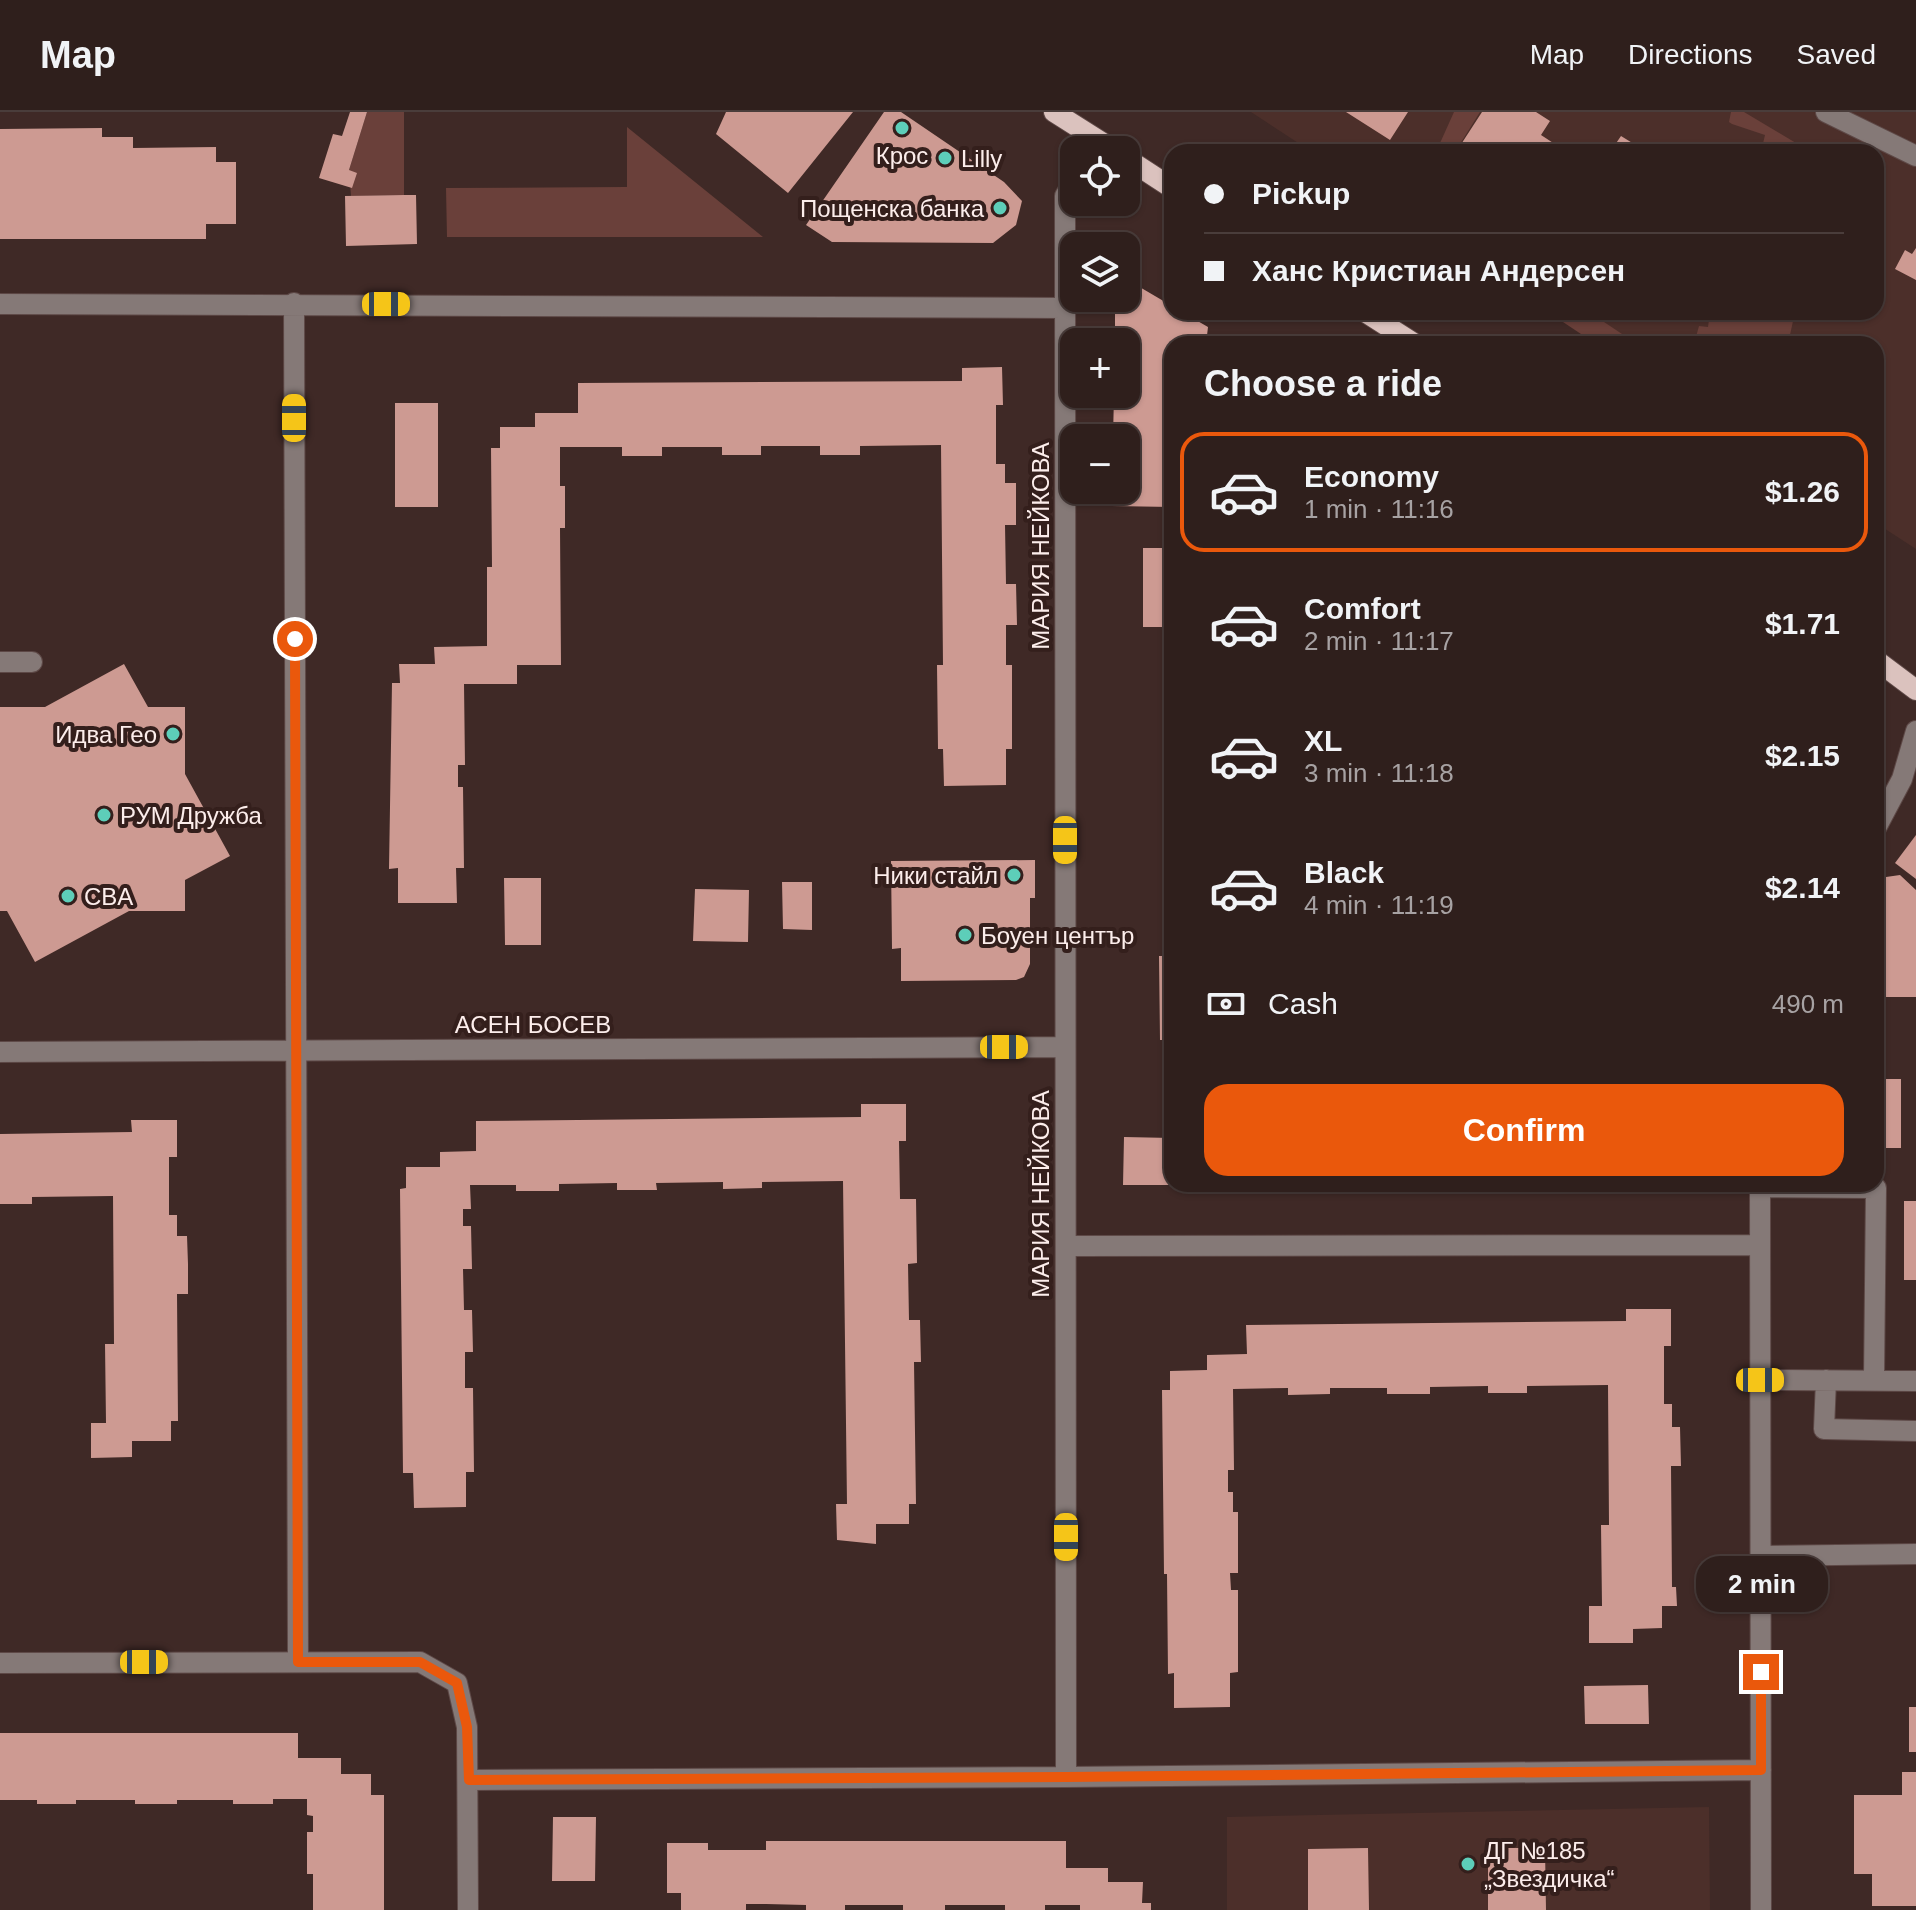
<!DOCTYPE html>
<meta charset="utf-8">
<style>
body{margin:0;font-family:Helvetica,sans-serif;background:#372725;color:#f1f3f6;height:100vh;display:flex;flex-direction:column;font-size:30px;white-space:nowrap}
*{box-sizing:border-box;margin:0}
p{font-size:26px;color:#a7a2a3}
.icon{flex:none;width:44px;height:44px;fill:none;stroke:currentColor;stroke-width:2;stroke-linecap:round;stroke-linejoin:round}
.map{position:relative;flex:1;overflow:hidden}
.sheet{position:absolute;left:1164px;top:224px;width:720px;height:856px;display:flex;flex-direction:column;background:#2f1f1c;border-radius:24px;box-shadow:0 2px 6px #0004,0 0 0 2px #4a3d3b}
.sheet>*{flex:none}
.banner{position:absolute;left:1164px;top:32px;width:720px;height:176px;border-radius:24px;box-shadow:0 2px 6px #0004,0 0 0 2px #4a3d3b;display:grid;align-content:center;height:176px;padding:0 40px;background:#2f1f1c}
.buttons{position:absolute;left:1060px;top:24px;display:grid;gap:16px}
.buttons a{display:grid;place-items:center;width:80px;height:80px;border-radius:16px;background:#2f1f1c;box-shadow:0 2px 6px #0004,0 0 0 2px #4a3d3b;font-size:40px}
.end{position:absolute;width:36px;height:36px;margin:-18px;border:10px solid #ea580c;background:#fff;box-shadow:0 0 0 4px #fff}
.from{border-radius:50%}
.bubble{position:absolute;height:56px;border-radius:24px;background:#2f1f1c;box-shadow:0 2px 6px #0004,0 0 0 2px #4a3d3b;font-size:26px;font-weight:600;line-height:56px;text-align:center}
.car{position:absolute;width:24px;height:48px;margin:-24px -12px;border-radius:10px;box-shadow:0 0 6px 2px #0007;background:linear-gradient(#f5c518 24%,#345 0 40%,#f5c518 0 76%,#345 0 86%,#f5c518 0)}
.banner b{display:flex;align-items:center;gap:28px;height:76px;font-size:30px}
.banner b+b{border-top:2px solid #4a3d3b}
.banner i{width:20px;height:20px;background:#f1f3f6}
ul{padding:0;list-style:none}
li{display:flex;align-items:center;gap:24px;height:120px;margin:0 16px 12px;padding:0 24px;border:4px solid transparent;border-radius:24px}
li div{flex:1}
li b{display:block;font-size:30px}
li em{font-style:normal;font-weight:600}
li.selected{border-color:#ea580c}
li>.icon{width:72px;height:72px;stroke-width:1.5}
h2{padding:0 40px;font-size:36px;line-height:96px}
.pay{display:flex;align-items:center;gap:20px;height:88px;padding:0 40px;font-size:30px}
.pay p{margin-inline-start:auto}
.button{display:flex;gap:16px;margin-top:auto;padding:16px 40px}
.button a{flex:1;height:92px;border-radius:24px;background:#ea580c;color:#fff;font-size:32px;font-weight:600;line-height:92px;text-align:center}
header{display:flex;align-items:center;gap:48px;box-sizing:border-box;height:112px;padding:0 40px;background:#2f1f1c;border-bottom:2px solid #4a3d3b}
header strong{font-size:38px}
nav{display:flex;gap:44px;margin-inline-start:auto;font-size:28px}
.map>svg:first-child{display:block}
</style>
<header>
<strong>Map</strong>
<nav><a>Map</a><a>Directions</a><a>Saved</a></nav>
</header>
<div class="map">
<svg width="1916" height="1798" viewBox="0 0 1916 1798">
<rect width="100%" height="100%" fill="#3f2926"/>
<path fill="#4c2f2a" d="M 1251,0 L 1916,0 L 1916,437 L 1876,411 L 1876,232 L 1604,232 L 1555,200 L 1876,200 L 1876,40 L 1312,40 Z
M 1709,1695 L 1710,1798 L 1227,1798 L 1227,1705 Z"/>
<path fill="#6a403a" d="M 367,0 L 404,0 L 404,83 L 351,84 L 349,58 Z
M 1454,0 L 1480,0 L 1455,40 L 1436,40 Z
M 1731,0 L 1744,0 L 1811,40 L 1761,40 L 1765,23 L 1732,12 L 1729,10 Z
M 627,15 L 763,125 L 447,125 L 446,76 L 627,75 Z
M 1548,200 L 1589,200 L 1637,232 L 1596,232 Z
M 1710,200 L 1795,200 L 1788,232 L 1694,232 L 1699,214 L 1708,215 Z"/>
<path fill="#cd9a92" d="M 350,0 L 367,0 L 349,58 L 357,61 L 352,76 L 319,66 L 333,22 L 342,24 Z
M 726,0 L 853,0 L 788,81 L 716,22 Z
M 884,0 L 901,0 L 1004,70 L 1022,89 L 1016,113 L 993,131 L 832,130 L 806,113 Z
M 1346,0 L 1408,0 L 1390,28 Z
M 1482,0 L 1536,0 L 1550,9 L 1541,23 L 1567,40 L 1456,40 Z
M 102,16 L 102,25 L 133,25 L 133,36 L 216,35 L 216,50 L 236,50 L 236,112 L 206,112 L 206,127 L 0,127 L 0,17 Z
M 1621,24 L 1647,40 L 1610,40 Z
M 404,83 L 416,83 L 417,132 L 346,134 L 345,84 Z
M 1916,136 L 1916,168 L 1895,157 L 1905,138 L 1912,142 Z
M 1126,167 L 1172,194 L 1172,200 L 1182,200 L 1208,215 L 1206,232 L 1172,232 L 1172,395 L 1112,394 L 1112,378 L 1126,378 L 1126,326 L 1113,326 L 1114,282 L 1126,282 L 1126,230 L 1115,230 L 1115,186 L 1126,186 Z
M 1002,255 L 1003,293 L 996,293 L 996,352 L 1005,352 L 1005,371 L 1016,371 L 1016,413 L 1005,413 L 1006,472 L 1016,472 L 1017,513 L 1006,513 L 1006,553 L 1012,553 L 1012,637 L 1006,637 L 1006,673 L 944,674 L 943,637 L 938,637 L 937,553 L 943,553 L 941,333 L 860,334 L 860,343 L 820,343 L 820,334 L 761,334 L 761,343 L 722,343 L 722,335 L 662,335 L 662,344 L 622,344 L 622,335 L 560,335 L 560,374 L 565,374 L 565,416 L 560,416 L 561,553 L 517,553 L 517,572 L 464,572 L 465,653 L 458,653 L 458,675 L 463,675 L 464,756 L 456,756 L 457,791 L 398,791 L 398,756 L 389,757 L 392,571 L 400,571 L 399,552 L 435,552 L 434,535 L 487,534 L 487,455 L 492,455 L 491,336 L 500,336 L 500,315 L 535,315 L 535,301 L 578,301 L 578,271 L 962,269 L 962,256 Z
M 395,291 L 438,291 L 438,395 L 395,395 Z
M 1143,436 L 1172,436 L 1172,515 L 1143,515 Z
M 124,552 L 148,595 L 185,595 L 185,662 L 230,744 L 185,768 L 185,799 L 129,799 L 35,850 L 7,799 L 0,799 L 0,595 L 45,595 Z
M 1916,723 L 1916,767 L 1895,751 Z
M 1169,744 L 1172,744 L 1172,830 L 1169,830 Z
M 1035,748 L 1035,786 L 1030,786 L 1030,852 L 1024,865 L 1016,868 L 901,869 L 901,836 L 892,837 L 891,749 Z
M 1900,763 L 1916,778 L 1916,885 L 1876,885 L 1876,770 L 1879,766 Z
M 504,766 L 541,766 L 541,833 L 505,833 Z
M 782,770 L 812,770 L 812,818 L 783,817 Z
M 695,777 L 749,778 L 748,830 L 693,829 Z
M 1159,844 L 1172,844 L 1172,928 L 1160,928 Z
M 1876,967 L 1901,967 L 1901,1036 L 1876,1036 Z
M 861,992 L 906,992 L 906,1029 L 899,1029 L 900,1087 L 916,1087 L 917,1151 L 908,1152 L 909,1208 L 920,1208 L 921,1250 L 914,1250 L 916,1392 L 909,1392 L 909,1412 L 876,1412 L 876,1432 L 837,1428 L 836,1392 L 847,1392 L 843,1069 L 762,1070 L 762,1076 L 723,1077 L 723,1070 L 656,1071 L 657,1078 L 617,1078 L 617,1071 L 559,1072 L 559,1079 L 516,1079 L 516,1073 L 470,1073 L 471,1097 L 463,1097 L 463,1114 L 471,1114 L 472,1157 L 463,1157 L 464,1198 L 472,1198 L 473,1240 L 465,1240 L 465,1276 L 473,1276 L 474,1360 L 466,1360 L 466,1395 L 414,1396 L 413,1361 L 403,1361 L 400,1077 L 406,1076 L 406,1055 L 440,1055 L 440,1040 L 476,1039 L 476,1009 L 861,1005 Z
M 131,1008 L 177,1008 L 177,1045 L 169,1045 L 169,1103 L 177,1103 L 177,1124 L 187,1124 L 188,1152 L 188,1182 L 177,1182 L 178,1309 L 171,1309 L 171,1329 L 132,1329 L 132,1345 L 91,1346 L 91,1311 L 106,1311 L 105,1232 L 114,1232 L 113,1084 L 32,1085 L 32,1092 L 0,1092 L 0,1022 L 132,1020 Z
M 1124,1025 L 1172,1026 L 1172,1073 L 1123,1073 Z
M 1904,1089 L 1916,1089 L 1916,1168 L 1904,1168 Z
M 1626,1197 L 1671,1197 L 1671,1234 L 1664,1234 L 1664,1292 L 1672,1292 L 1672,1315 L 1680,1315 L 1681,1354 L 1671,1354 L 1672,1475 L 1676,1475 L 1677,1494 L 1662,1494 L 1662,1516 L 1633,1517 L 1633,1531 L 1589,1531 L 1589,1494 L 1602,1494 L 1601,1413 L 1609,1413 L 1608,1273 L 1527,1274 L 1527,1281 L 1488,1281 L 1488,1274 L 1430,1275 L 1430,1282 L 1387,1282 L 1387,1276 L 1330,1276 L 1330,1282 L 1288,1283 L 1288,1276 L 1233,1277 L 1234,1358 L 1228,1358 L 1228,1380 L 1233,1380 L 1233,1400 L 1238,1400 L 1238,1461 L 1230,1461 L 1231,1478 L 1238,1478 L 1238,1560 L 1230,1561 L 1230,1595 L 1174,1596 L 1174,1561 L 1168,1562 L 1167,1462 L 1164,1462 L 1162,1278 L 1170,1278 L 1170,1259 L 1207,1258 L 1207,1243 L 1247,1242 L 1246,1213 L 1626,1209 Z
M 1648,1573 L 1649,1612 L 1585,1612 L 1584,1574 Z
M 1909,1595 L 1916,1595 L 1916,1640 L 1909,1640 Z
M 0,1621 L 298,1621 L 298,1646 L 341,1646 L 341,1662 L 371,1662 L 371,1683 L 384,1683 L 384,1798 L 313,1798 L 313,1762 L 307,1762 L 307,1720 L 313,1720 L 313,1704 L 307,1703 L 307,1687 L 273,1687 L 273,1692 L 233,1692 L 233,1688 L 177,1688 L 177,1692 L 135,1692 L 135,1688 L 76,1688 L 76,1692 L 37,1692 L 37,1688 L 0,1688 Z
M 1902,1660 L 1916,1660 L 1916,1794 L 1872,1794 L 1872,1762 L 1854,1762 L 1854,1683 L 1902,1683 Z
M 553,1705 L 596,1705 L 595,1769 L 552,1769 Z
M 766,1729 L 1066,1729 L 1066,1756 L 1108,1756 L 1108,1770 L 1143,1770 L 1142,1791 L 1151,1791 L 1151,1798 L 1080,1798 L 1080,1793 L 1045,1793 L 1045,1798 L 1005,1798 L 1005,1793 L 945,1793 L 945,1798 L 903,1798 L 903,1793 L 845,1793 L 845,1798 L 806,1798 L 806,1793 L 766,1792 L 746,1792 L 746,1798 L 681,1798 L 681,1781 L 667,1781 L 667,1731 L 708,1731 L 708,1738 L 766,1738 Z
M 1368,1736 L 1369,1798 L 1308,1798 L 1308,1737 Z
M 1488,1736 L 1545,1736 L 1546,1798 L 1488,1798 Z"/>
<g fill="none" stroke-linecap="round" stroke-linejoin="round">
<defs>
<path id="minor" d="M 1826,0 L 1916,44
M 294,191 L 298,1550
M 0,192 L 1065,196
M 0,550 L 32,550
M 1876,716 L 1902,667 L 1916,619
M 0,940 L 1065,935
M 1760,1072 L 1761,1798
M 1760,1075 L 1876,1076 L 1874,1268
M 1066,1134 L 1760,1133
M 1760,1268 L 1916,1269
M 1826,1268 L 1824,1317 L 1916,1319
M 1761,1444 L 1916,1442
M 0,1551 L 420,1550 L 457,1571 L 467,1615 L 468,1798
M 1066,1665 L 1065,84 L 1074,69
M 469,1668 L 1066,1665 L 1761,1658"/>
<path id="major" d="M 1054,0 L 1114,38
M 1126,46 L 1172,76
M 1365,200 L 1415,232
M 1876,548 L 1916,578"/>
</defs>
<use href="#minor" stroke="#5d4846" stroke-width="22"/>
<use href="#major" stroke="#5d4846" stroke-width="22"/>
<use href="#minor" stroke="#857977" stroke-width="20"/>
<use href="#major" stroke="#dbc2be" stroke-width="20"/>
</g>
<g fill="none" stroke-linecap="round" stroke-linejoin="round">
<path stroke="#ea580c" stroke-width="10" d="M 295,527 L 298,1550 L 420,1550 L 457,1571 L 467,1615 L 469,1668 L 1066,1665 L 1761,1658 L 1761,1560"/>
</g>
<g fill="#5dceb9" stroke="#341f1c" stroke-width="3">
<circle cx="902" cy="16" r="8"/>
<circle cx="945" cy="46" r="8"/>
<circle cx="1000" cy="96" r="8"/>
<circle cx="173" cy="622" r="8"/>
<circle cx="104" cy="703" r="8"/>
<circle cx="1014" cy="763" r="8"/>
<circle cx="68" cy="784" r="8"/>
<circle cx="965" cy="823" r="8"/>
<circle cx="1468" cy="1752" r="8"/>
</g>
<g text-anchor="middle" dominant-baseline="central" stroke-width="8" stroke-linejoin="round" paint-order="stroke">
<g font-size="24" fill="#fcedeb" stroke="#341f1c" text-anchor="start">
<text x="902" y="43" text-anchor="middle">Крос</text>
<text x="961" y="46">Lilly</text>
<text x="984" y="96" text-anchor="end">Пощенска банка</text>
<text x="157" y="622" text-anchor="end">Идва Гео</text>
<text x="120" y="703">РУМ Дружба</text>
<text x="998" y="763" text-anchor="end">Ники стайл</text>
<text x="84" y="784">CBA</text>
<text x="981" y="823">Боуен център</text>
<text x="1484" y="1738">ДГ №185<tspan x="1484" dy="28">„Звездичка“</tspan></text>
</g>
<g font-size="24" fill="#fcedeb" stroke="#341f1c">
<text transform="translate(1040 434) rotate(-90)">МАРИЯ НЕЙКОВА</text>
<text x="533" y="912">АСЕН БОСЕВ</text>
<text transform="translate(1040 1082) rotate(-90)">МАРИЯ НЕЙКОВА</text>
</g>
</g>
</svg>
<div class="buttons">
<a><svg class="icon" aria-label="locate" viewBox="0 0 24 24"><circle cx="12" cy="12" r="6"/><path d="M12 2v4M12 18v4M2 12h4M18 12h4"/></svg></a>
<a><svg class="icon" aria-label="layers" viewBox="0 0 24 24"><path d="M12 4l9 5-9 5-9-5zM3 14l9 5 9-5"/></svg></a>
<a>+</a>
<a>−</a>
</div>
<i class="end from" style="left:295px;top:527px"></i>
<i class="end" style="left:1761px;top:1560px"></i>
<div class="bubble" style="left:1696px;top:1444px;width:132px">2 min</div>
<i class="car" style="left:386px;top:192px;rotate:90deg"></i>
<i class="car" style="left:294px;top:306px;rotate:0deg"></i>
<i class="car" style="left:1065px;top:728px;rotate:180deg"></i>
<i class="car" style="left:1004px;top:935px;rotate:90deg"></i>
<i class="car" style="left:1760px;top:1268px;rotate:90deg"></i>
<i class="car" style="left:1066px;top:1425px;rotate:180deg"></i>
<i class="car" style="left:144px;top:1550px;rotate:90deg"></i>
<div class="banner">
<b><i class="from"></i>Pickup</b>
<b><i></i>Ханс Кристиан Андерсен</b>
</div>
<section class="sheet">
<h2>Choose a ride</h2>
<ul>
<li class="selected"><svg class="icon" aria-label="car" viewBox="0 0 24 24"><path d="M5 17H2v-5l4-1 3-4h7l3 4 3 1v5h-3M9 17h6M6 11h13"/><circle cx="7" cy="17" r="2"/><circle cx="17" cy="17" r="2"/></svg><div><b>Economy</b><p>1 min · 11:16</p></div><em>$1.26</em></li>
<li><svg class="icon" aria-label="car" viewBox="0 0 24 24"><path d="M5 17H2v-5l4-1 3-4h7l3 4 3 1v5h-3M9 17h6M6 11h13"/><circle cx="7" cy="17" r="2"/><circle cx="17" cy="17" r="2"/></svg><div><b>Comfort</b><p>2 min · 11:17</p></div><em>$1.71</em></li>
<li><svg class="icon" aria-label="car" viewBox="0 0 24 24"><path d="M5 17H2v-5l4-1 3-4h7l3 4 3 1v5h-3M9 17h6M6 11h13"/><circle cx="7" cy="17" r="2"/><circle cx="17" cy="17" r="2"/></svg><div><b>XL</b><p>3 min · 11:18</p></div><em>$2.15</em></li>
<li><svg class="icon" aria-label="car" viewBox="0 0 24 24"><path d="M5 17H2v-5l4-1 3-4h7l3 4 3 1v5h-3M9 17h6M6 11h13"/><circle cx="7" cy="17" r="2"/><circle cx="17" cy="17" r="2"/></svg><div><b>Black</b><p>4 min · 11:19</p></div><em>$2.14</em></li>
</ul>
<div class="pay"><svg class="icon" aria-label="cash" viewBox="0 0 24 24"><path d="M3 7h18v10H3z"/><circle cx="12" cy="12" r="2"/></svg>Cash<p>490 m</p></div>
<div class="button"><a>Confirm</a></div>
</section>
</div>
